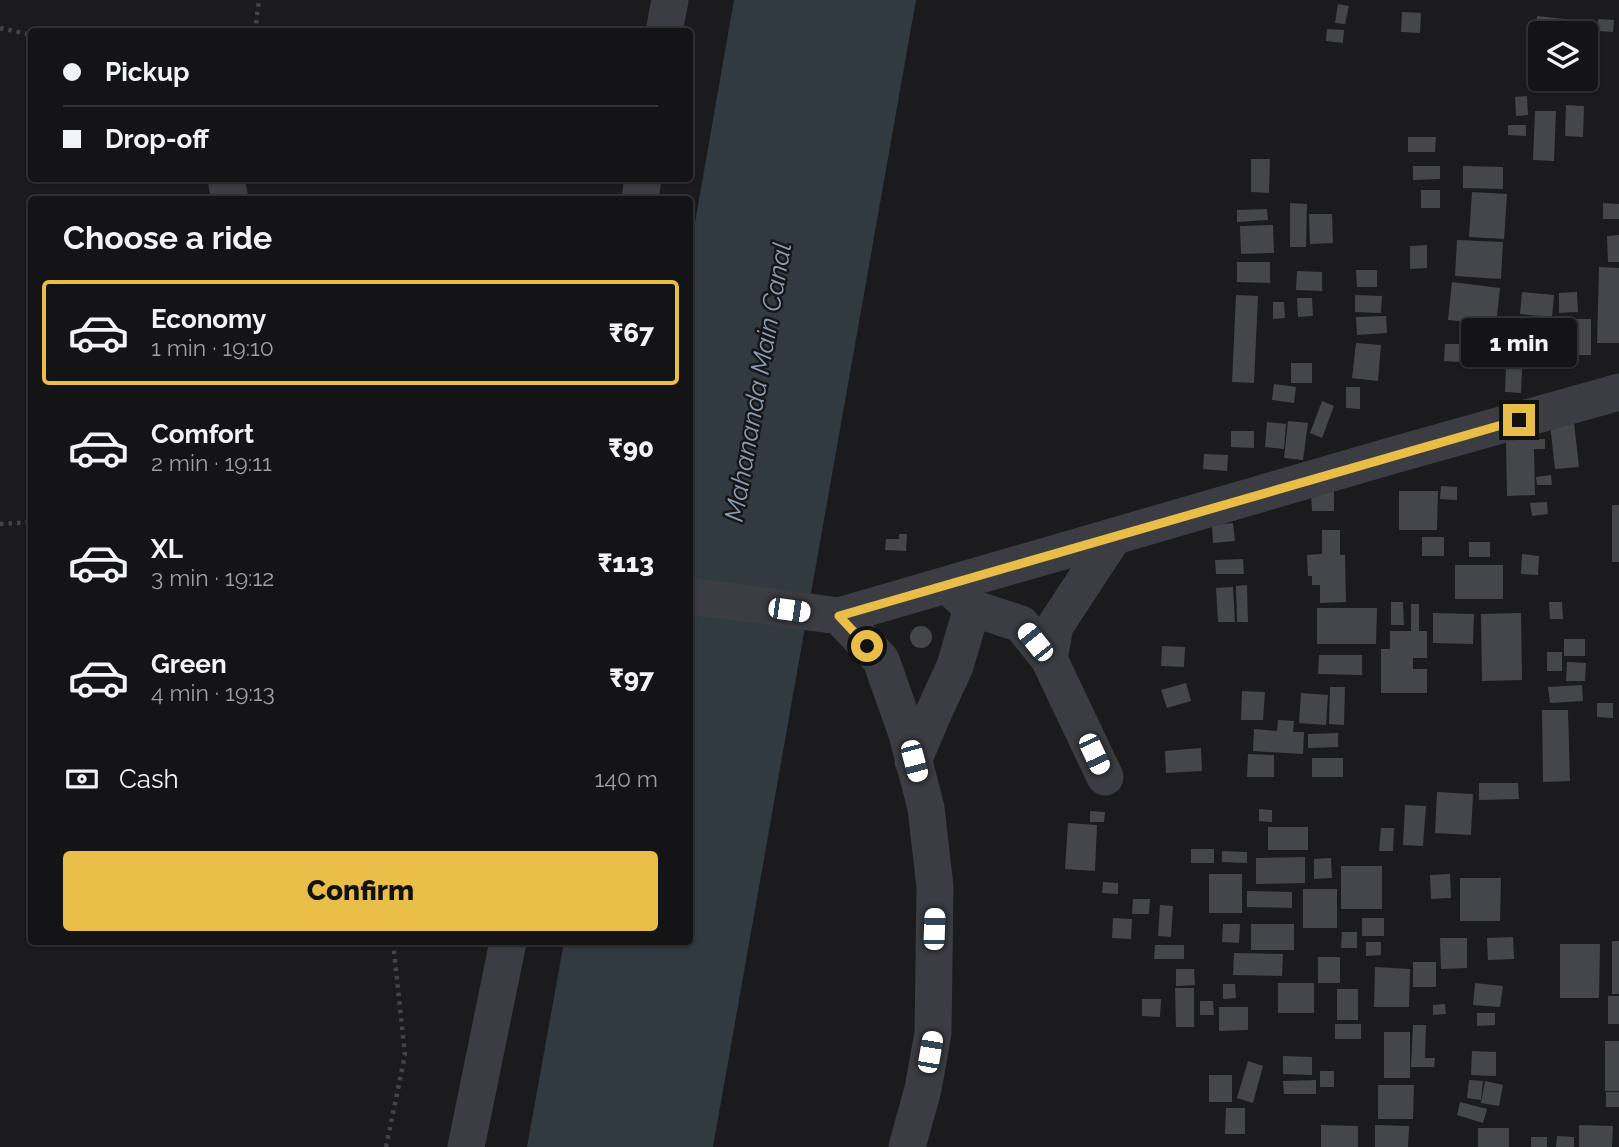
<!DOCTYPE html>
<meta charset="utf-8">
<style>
body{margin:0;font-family:Raleway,sans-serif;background:#212123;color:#f1f3f6;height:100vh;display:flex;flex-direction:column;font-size:26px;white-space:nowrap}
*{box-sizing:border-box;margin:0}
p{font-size:23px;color:#9d9ea1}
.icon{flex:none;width:38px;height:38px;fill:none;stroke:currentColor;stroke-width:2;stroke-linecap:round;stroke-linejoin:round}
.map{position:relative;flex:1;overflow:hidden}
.sheet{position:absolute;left:28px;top:196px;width:665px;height:749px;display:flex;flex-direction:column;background:#141416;border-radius:7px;box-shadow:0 2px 5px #0004,0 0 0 2px #333335}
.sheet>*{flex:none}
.guide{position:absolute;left:28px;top:28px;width:665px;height:154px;border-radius:7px;box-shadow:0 2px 5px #0004,0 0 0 2px #333335;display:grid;align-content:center;height:154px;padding:0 35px;background:#141416}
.controls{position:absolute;left:1528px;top:21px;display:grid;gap:14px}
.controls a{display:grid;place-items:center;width:70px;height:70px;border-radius:7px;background:#141416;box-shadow:0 2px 5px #0004,0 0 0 2px #333335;font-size:35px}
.end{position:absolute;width:32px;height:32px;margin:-16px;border:9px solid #e8bd48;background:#111;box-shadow:0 0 0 4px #111}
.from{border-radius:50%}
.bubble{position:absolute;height:49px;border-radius:7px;background:#141416;box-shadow:0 2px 5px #0004,0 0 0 2px #333335;font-size:23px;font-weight:800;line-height:49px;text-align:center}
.car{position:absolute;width:21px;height:42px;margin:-21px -10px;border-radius:9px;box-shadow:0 0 5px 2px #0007;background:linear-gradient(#fff 24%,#345 0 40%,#fff 0 76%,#345 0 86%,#fff 0)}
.guide b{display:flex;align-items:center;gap:24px;height:66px;font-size:26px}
.guide b+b{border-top:2px solid #333335}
.guide i{width:18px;height:18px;background:#f1f3f6}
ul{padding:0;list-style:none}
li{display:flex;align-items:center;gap:21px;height:105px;margin:0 14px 10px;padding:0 21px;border:4px solid transparent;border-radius:7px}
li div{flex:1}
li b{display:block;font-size:26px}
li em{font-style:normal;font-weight:800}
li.active{border-color:#e8bd48}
li>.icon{width:63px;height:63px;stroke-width:1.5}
h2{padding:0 35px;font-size:32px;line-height:84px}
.pay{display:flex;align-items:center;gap:18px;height:77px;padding:0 35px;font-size:26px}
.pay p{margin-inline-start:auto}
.action{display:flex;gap:14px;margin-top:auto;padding:14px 35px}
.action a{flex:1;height:80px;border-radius:7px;background:#e8bd48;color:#111;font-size:28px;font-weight:800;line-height:80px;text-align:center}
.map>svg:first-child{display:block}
</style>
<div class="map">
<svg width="1619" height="1147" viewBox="0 0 1619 1147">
<rect width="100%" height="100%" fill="#1b1b1d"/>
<path fill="#313941" d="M 734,0 L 916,0 L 713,1147 L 527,1147 L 564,942 L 690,942 L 690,251 Z"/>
<path fill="#45464a" d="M 1338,4 L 1349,6 L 1345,24 L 1335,23 Z
M 1402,12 L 1421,13 L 1420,33 L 1401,32 Z
M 1537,16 L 1565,19 L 1565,33 L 1540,33 L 1540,62 L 1534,61 Z
M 1571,19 L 1587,19 L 1587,33 L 1571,33 Z
M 1598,19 L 1614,20 L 1613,32 L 1597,31 Z
M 1327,29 L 1344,30 L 1343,43 L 1326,41 Z
M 1533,70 L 1540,70 L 1540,79 L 1553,79 L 1553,92 L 1533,92 Z
M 1527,96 L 1528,115 L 1516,116 L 1515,97 Z
M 1566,105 L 1584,106 L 1583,137 L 1565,136 Z
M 1535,111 L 1556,111 L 1554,161 L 1533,160 Z
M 1508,125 L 1526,125 L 1526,136 L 1508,135 Z
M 1408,137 L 1436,137 L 1435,152 L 1408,152 Z
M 1251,159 L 1270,159 L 1269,193 L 1251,192 Z
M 1413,166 L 1440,166 L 1440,179 L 1413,180 Z
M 1463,166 L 1503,167 L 1503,189 L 1463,188 Z
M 1421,190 L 1440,190 L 1440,208 L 1421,208 Z
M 1472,192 L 1507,194 L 1504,239 L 1469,237 Z
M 1290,203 L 1307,204 L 1306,247 L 1290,247 Z
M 1603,203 L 1619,204 L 1619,219 L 1603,219 Z
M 1267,209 L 1268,220 L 1237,222 L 1237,210 Z
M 1309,214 L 1332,214 L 1333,243 L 1310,244 Z
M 1273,225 L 1274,253 L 1241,254 L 1240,226 Z
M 1619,235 L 1619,262 L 1608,262 L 1607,236 Z
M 1457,240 L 1503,242 L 1501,279 L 1455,276 Z
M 1427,245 L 1427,268 L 1410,269 L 1410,246 Z
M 1237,262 L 1270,262 L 1270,283 L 1237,282 Z
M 1599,267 L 1619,268 L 1619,343 L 1597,343 Z
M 1356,270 L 1377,270 L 1377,287 L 1357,287 Z
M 1297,271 L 1322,272 L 1322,291 L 1296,290 Z
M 1452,282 L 1500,288 L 1496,325 L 1448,320 Z
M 1522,292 L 1554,295 L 1552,317 L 1520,314 Z
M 1577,292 L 1578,312 L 1559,313 L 1559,293 Z
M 1236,295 L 1258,296 L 1254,383 L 1232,382 Z
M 1355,295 L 1382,296 L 1381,313 L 1355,312 Z
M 1297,298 L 1312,298 L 1313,316 L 1298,317 Z
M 1273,302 L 1284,302 L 1285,318 L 1273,319 Z
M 1386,316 L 1387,333 L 1357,335 L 1356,317 Z
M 1564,319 L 1591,319 L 1591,355 L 1563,355 Z
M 1514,324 L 1551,325 L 1550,341 L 1513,339 Z
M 1466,331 L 1476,331 L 1475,355 L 1465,354 Z
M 1356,343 L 1381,345 L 1378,381 L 1352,378 Z
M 1445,344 L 1461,344 L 1459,362 L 1444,361 Z
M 1513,344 L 1543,346 L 1542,365 L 1512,363 Z
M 1479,350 L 1493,350 L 1493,366 L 1479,366 Z
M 1291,363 L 1312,363 L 1312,383 L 1291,383 Z
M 1506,367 L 1522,369 L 1521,393 L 1505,392 Z
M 1274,384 L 1296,387 L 1294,403 L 1272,400 Z
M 1346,387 L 1360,387 L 1360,409 L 1346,408 Z
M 1322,401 L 1334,406 L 1322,438 L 1310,433 Z
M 1288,421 L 1308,423 L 1303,460 L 1284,458 Z
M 1267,422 L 1286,424 L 1284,449 L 1265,447 Z
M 1574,422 L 1579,467 L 1555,469 L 1550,424 Z
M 1231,431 L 1254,431 L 1254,448 L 1231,447 Z
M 1545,439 L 1545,449 L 1534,449 L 1535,495 L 1507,496 L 1506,440 Z
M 1204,454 L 1228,455 L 1227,471 L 1203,469 Z
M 1551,475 L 1552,485 L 1537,485 L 1536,477 Z
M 1441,486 L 1457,487 L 1457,500 L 1440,499 Z
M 1311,491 L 1334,491 L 1334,511 L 1312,511 Z
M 1399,491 L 1438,491 L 1437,530 L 1399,530 Z
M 1547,502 L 1548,514 L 1532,516 L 1530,503 Z
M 1612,505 L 1619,505 L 1619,562 L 1612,562 Z
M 1233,523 L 1235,541 L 1213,543 L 1212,525 Z
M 1322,530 L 1340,530 L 1340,555 L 1345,555 L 1346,602 L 1320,603 L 1320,585 L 1312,585 L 1312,576 L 1308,576 L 1307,555 L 1322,554 Z
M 899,534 L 907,534 L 906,551 L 885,550 L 886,539 L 899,539 Z
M 1422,537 L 1444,537 L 1444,556 L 1422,556 Z
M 1469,542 L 1490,542 L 1490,557 L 1469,557 Z
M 1522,554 L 1539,556 L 1538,575 L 1521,574 Z
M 1243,559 L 1244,574 L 1216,574 L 1215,560 Z
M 1455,565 L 1503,565 L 1503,599 L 1455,599 Z
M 1247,585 L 1248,622 L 1237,622 L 1236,586 Z
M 1233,587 L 1235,622 L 1218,622 L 1216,588 Z
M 1391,602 L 1403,602 L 1404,625 L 1391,625 Z
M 1549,602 L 1562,602 L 1563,619 L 1550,619 Z
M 1411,604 L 1419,604 L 1419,631 L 1427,631 L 1427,658 L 1413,658 L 1413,669 L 1427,669 L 1427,693 L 1381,693 L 1381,649 L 1390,649 L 1390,631 L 1411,631 Z
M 1317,608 L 1377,608 L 1376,644 L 1317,644 Z
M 1433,613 L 1474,614 L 1473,644 L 1433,643 Z
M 1521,613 L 1522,680 L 1482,681 L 1481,614 Z
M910 637a11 11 0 1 1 22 0a11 11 0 1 1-22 0Z
M 1564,639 L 1585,639 L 1585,656 L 1564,656 Z
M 1162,646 L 1185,647 L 1184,667 L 1161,666 Z
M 1547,652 L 1562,652 L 1562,671 L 1547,671 Z
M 1319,655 L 1362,655 L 1362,675 L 1318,674 Z
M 1567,662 L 1586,663 L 1585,681 L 1566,681 Z
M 1186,683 L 1191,701 L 1167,708 L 1161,690 Z
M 1582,685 L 1583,701 L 1550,703 L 1548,687 Z
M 1330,687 L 1345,687 L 1344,725 L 1329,724 Z
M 1242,691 L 1265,692 L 1263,720 L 1241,720 Z
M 1301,693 L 1328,695 L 1326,725 L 1299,723 Z
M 1597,703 L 1613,703 L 1613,718 L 1597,717 Z
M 1542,710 L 1568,710 L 1570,781 L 1543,782 Z
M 1278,720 L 1294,721 L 1293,732 L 1304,732 L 1303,754 L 1253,751 L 1254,729 L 1277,731 Z
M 1338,733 L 1338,747 L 1308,748 L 1308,734 Z
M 1201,748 L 1202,771 L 1166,773 L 1165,751 Z
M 1248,754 L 1274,755 L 1274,777 L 1247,777 Z
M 1312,758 L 1343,758 L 1343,777 L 1312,777 Z
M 1479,783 L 1518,783 L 1519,799 L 1479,800 Z
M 1437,792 L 1473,794 L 1471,835 L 1435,833 Z
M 1405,805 L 1426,806 L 1423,846 L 1403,845 Z
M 1259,809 L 1272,810 L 1272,822 L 1259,821 Z
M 1090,811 L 1105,812 L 1104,822 L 1090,822 Z
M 1068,823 L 1097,825 L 1095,871 L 1065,869 Z
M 1268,827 L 1308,827 L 1308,850 L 1268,850 Z
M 1381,828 L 1394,828 L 1393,851 L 1379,851 Z
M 1191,849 L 1214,849 L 1214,863 L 1191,863 Z
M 1222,851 L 1247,852 L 1247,863 L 1222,862 Z
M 1305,857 L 1305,883 L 1256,884 L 1256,858 Z
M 1331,858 L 1332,878 L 1314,879 L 1314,859 Z
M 1341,866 L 1382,866 L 1382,909 L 1341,909 Z
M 1209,874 L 1242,874 L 1242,913 L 1209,913 Z
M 1450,874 L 1451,898 L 1431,899 L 1430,875 Z
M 1460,878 L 1501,878 L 1500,921 L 1460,921 Z
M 1103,882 L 1118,883 L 1118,894 L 1102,893 Z
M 1303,889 L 1337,889 L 1337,928 L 1303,928 Z
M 1247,891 L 1292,892 L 1292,908 L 1247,907 Z
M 1133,899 L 1150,899 L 1149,914 L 1132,914 Z
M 1160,905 L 1173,906 L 1171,937 L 1158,936 Z
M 1113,918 L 1132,919 L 1131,939 L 1112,938 Z
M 1362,918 L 1384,918 L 1384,936 L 1362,936 Z
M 1223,924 L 1240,924 L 1239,943 L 1222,942 Z
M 1251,924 L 1294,924 L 1294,950 L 1251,950 Z
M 1342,932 L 1357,932 L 1357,948 L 1341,948 Z
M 1513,937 L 1514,959 L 1488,960 L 1487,938 Z
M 1440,938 L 1467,938 L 1467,968 L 1441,969 Z
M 1612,941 L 1619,941 L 1619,994 L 1612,994 Z
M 1366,942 L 1381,942 L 1381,955 L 1366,956 Z
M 1560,944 L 1600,944 L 1599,998 L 1560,998 Z
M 1155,945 L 1184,945 L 1184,959 L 1154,959 Z
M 1234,953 L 1283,954 L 1282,976 L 1233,975 Z
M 1318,957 L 1340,957 L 1340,983 L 1318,983 Z
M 1413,962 L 1436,962 L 1436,987 L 1413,987 Z
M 1375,967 L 1410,969 L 1409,1007 L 1374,1007 Z
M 1176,969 L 1194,969 L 1195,985 L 1176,986 Z
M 1278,983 L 1314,983 L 1314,1013 L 1278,1013 Z
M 1475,983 L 1503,986 L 1500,1007 L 1473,1005 Z
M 1223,984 L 1235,984 L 1236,998 L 1223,999 Z
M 1175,988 L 1194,988 L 1194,1027 L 1176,1027 Z
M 1337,989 L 1358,989 L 1358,1020 L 1337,1020 Z
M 1608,996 L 1619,996 L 1619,1024 L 1608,1024 Z
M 1142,999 L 1161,999 L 1160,1017 L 1142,1016 Z
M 1200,1001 L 1213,1001 L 1214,1015 L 1200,1015 Z
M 1445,1004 L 1446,1014 L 1433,1015 L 1433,1005 Z
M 1219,1007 L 1248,1007 L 1248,1030 L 1219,1031 Z
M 1477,1013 L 1495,1013 L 1495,1025 L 1477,1026 Z
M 1335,1024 L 1361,1024 L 1361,1039 L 1335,1039 Z
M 1413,1025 L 1426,1025 L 1425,1058 L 1435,1058 L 1434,1067 L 1411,1067 Z
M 1384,1032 L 1410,1032 L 1410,1078 L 1384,1078 Z
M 1605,1041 L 1619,1041 L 1619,1091 L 1605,1091 Z
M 1472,1051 L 1496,1052 L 1496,1076 L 1471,1075 Z
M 1283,1056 L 1312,1057 L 1312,1075 L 1283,1074 Z
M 1248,1061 L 1263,1066 L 1253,1103 L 1237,1098 Z
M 1320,1071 L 1334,1071 L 1334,1087 L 1320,1087 Z
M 1209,1075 L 1232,1075 L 1232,1102 L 1209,1102 Z
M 1316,1080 L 1316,1094 L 1284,1094 L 1283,1081 Z
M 1469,1080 L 1483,1081 L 1481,1100 L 1467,1098 Z
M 1485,1081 L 1503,1085 L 1499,1106 L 1481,1103 Z
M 1378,1085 L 1414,1085 L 1413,1119 L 1378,1119 Z
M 1606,1092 L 1619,1092 L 1619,1107 L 1606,1107 Z
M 1460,1102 L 1487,1109 L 1483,1123 L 1457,1115 Z
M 1226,1108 L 1245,1108 L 1245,1134 L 1225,1134 Z
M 1321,1125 L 1358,1126 L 1358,1147 L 1321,1147 Z
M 1375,1125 L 1409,1126 L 1408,1147 L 1375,1147 Z
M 1579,1125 L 1613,1126 L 1612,1147 L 1579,1147 Z
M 1478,1128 L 1509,1128 L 1509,1147 L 1478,1147 Z
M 1557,1136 L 1574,1137 L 1574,1147 L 1556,1147 Z
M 1531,1137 L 1547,1137 L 1547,1147 L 1531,1147 Z"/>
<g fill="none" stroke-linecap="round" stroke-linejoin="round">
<path stroke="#424449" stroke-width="4.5" stroke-dasharray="3.5 5" stroke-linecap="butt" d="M 0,28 L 32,35
M 255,32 L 259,0
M 0,524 L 32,522
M 386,1147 L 405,1055 L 393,942"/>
<path stroke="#3c3d42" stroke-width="37" d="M 664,32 L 670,0
M 226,178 L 230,200
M 640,200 L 643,178
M 954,591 L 972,608 L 1021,624 L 1049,659
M 690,596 L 839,616 L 1394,455 L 1619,392
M 839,616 L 881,660 L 907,734 L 926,808 L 935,887 L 933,1033 L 923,1089 L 907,1147
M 913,761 L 933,714 L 955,666 L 972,608
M 1105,777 L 1049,659 L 1055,626 L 1114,536
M 466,1147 L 508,942"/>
</g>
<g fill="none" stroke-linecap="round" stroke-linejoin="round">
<path stroke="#e8bd48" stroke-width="9" d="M 867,646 L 839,616 L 1519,420"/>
</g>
<g text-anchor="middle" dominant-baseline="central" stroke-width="5" stroke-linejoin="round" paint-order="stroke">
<g font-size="26" font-style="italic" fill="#889db4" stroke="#161618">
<text transform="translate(758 382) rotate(-80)">Mahananda Main Canal</text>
</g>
</g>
</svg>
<div class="controls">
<a><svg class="icon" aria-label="layers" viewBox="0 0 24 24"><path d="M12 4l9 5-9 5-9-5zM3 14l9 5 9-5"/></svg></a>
</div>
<i class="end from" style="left:867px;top:646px"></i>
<i class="end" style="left:1519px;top:420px"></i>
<div class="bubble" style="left:1461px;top:318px;width:116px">1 min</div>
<i class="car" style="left:789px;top:610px;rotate:98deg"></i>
<i class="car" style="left:1035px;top:642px;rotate:321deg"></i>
<i class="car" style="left:1094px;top:754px;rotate:155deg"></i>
<i class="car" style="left:914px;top:761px;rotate:165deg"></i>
<i class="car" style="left:934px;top:929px;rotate:2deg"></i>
<i class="car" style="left:930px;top:1052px;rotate:10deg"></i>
<div class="guide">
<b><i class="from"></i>Pickup</b>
<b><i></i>Drop-off</b>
</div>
<section class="sheet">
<h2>Choose a ride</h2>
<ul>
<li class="active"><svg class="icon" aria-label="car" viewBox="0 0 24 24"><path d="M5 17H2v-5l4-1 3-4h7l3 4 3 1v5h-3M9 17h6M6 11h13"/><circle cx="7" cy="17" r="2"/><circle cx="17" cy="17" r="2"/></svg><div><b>Economy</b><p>1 min · 19:10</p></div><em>₹67</em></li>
<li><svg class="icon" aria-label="car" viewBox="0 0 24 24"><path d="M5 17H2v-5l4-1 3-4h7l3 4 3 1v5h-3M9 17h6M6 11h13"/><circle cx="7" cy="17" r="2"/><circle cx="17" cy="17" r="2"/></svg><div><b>Comfort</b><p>2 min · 19:11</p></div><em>₹90</em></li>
<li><svg class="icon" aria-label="car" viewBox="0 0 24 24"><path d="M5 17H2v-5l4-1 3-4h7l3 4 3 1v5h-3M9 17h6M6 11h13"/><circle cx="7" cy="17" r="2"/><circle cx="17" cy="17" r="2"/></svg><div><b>XL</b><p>3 min · 19:12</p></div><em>₹113</em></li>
<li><svg class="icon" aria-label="car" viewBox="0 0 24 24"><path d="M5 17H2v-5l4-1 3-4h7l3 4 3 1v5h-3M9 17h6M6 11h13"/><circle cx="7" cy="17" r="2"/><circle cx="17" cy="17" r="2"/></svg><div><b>Green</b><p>4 min · 19:13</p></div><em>₹97</em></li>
</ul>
<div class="pay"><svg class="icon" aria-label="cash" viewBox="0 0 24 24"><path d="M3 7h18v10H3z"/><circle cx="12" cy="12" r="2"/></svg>Cash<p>140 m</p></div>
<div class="action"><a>Confirm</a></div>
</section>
</div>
